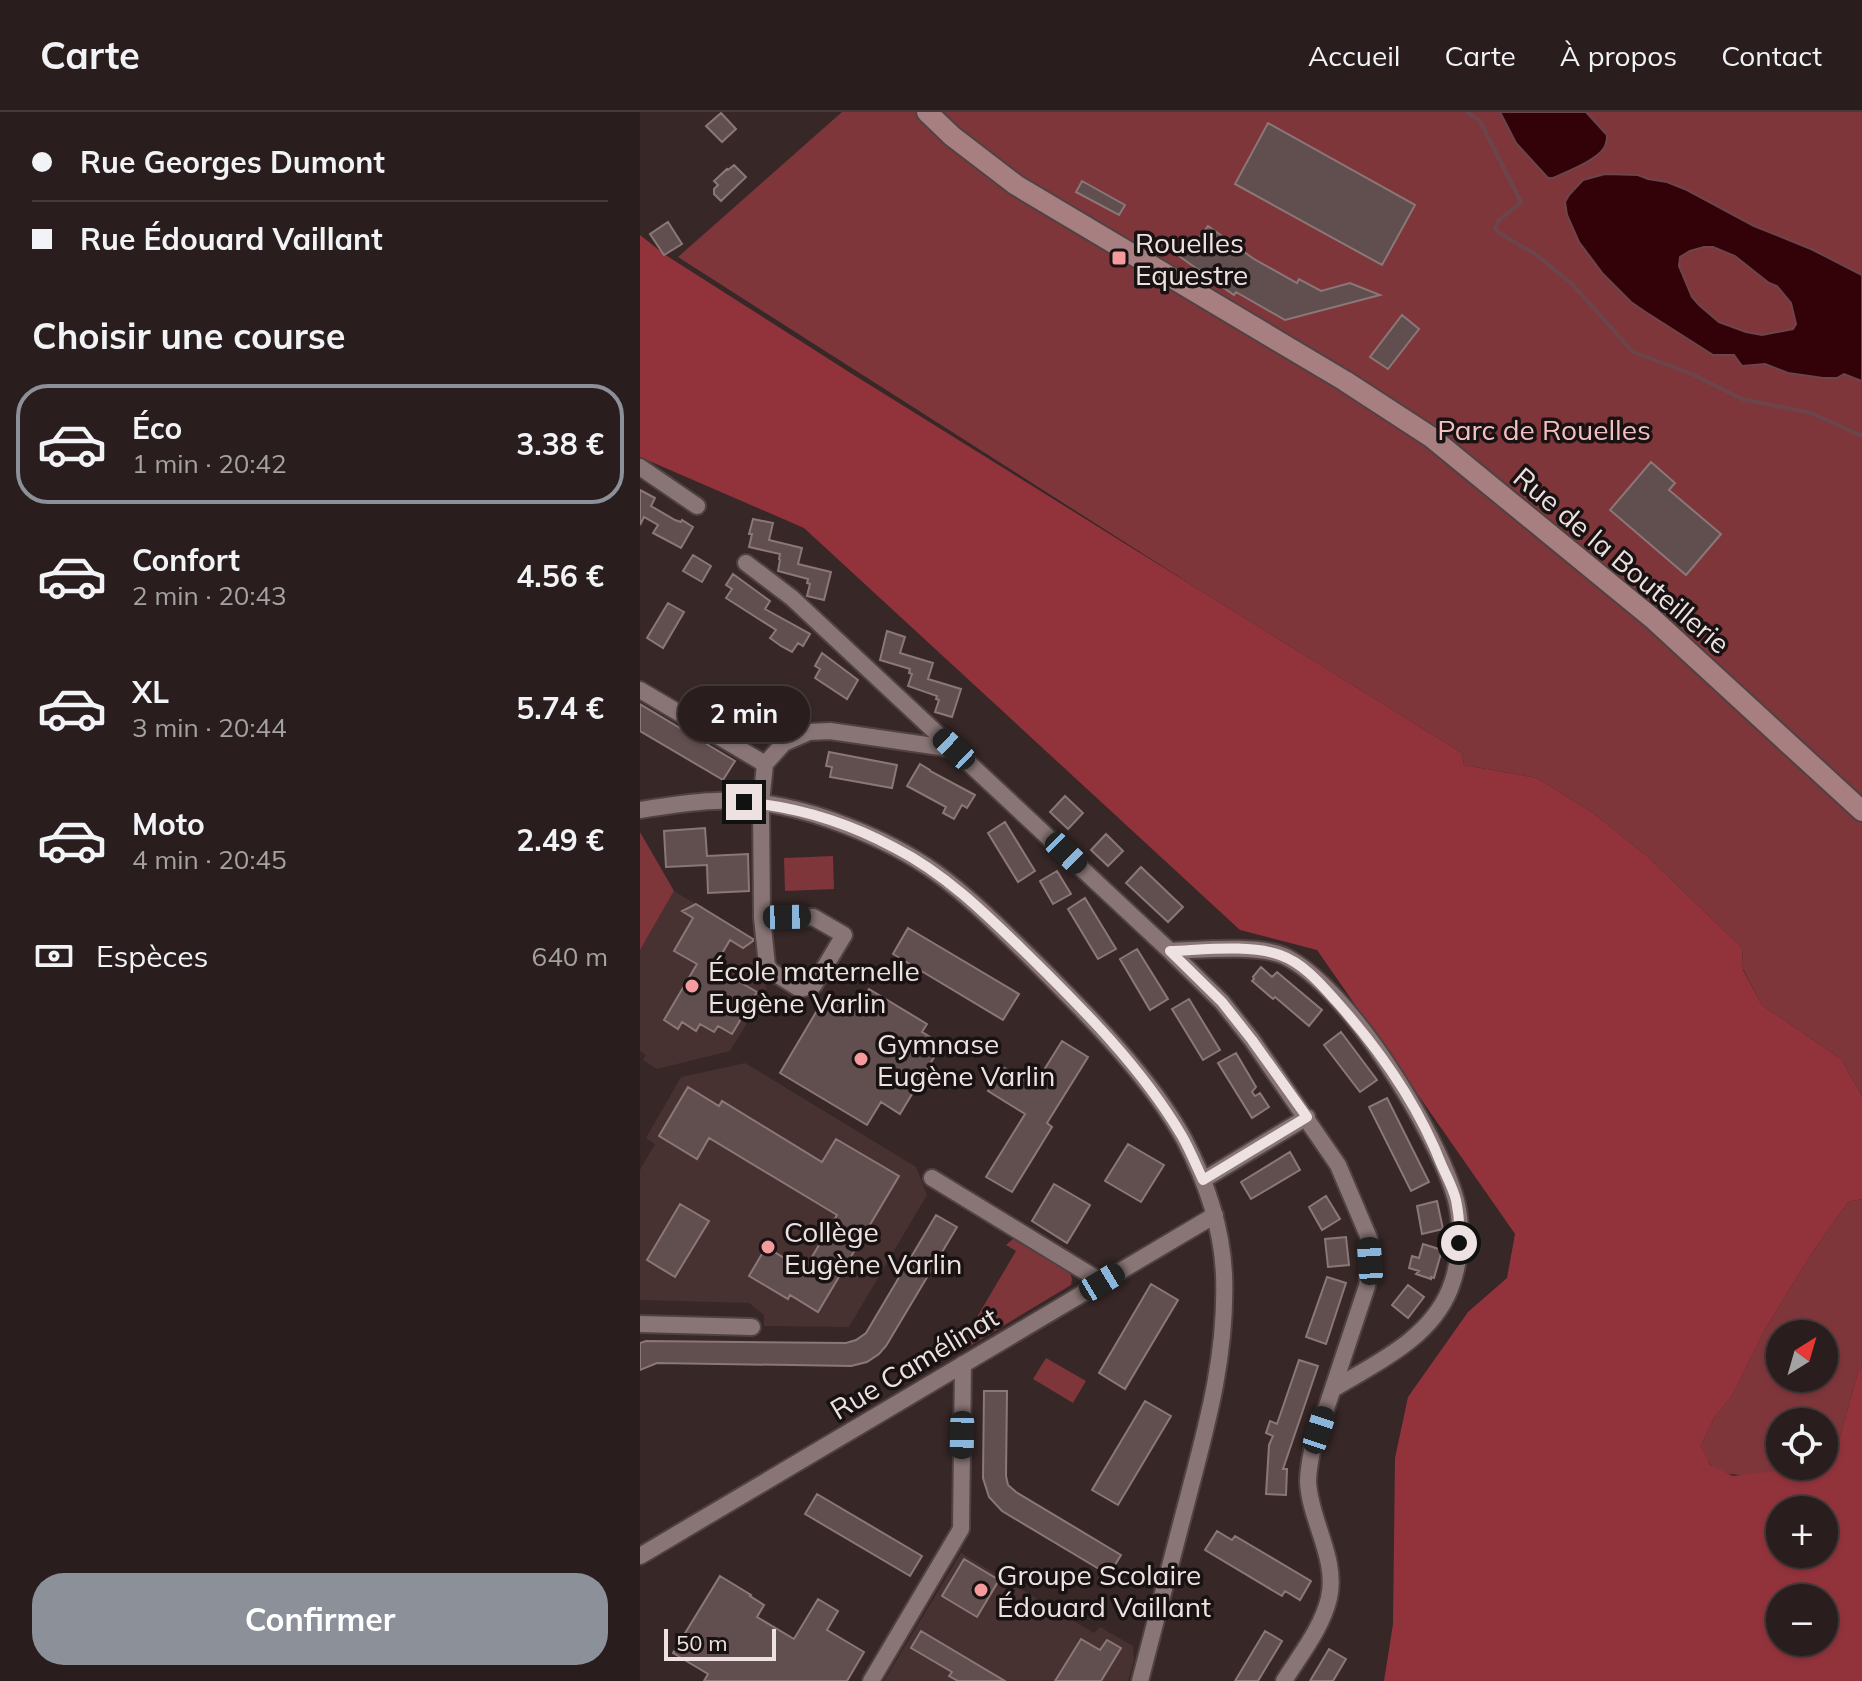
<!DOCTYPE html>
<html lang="fr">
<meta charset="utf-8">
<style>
body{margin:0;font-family:Mulish,sans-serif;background:#352a2a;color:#f1f3f6;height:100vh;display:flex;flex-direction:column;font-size:30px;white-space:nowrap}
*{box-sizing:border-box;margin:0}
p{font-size:26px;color:#a5a2a4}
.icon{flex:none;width:44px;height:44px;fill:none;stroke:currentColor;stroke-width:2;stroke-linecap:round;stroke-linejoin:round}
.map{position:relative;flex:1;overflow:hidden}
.details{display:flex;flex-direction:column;background:#291d1d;width:640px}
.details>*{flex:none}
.hud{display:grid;align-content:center;height:176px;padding:0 32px;background:#291d1d}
.needle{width:52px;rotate:37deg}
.fabs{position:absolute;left:1126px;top:1208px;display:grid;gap:16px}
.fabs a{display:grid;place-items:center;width:72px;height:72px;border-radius:50%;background:#291d1d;box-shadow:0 2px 6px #0004,0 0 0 2px #453b3b;font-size:40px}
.scale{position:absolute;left:24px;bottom:20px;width:112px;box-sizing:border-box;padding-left:8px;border:4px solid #ede2e1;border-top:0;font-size:22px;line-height:28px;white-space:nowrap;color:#ede2e1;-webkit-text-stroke:6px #191212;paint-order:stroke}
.end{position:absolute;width:36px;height:36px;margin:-18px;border:10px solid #ede2e1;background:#111;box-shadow:0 0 0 4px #111}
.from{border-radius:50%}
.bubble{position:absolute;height:56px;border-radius:28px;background:#291d1d;box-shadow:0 2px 6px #0004,0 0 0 2px #453b3b;font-size:26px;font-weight:700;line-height:56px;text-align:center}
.car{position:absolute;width:24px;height:48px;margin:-24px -12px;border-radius:10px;box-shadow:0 0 6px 2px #0007;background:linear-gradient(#222 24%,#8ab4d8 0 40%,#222 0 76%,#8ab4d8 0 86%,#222 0)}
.hud b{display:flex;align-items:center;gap:28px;height:76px;font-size:30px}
.hud b+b{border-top:2px solid #453b3b}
.hud i{width:20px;height:20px;background:#f1f3f6}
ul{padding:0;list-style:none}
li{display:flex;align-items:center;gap:24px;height:120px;margin:0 16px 12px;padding:0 16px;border:4px solid transparent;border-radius:32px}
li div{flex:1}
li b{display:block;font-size:30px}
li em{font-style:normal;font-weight:700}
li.active{border-color:#8c9099}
li>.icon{width:72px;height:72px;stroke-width:1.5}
h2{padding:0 32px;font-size:36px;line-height:96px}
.pay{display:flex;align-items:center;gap:20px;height:88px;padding:0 32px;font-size:30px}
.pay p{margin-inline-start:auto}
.button{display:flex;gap:16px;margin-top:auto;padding:16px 32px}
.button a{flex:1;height:92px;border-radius:32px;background:#8c9099;color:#fff;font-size:32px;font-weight:700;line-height:92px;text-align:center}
header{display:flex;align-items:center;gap:48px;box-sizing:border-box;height:112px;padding:0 40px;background:#291d1d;border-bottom:2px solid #453b3b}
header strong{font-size:38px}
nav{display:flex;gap:44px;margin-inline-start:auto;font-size:28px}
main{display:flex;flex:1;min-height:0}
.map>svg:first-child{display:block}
</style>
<header>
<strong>Carte</strong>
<nav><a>Accueil</a><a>Carte</a><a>À propos</a><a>Contact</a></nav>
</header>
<main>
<section class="details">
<div class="hud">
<b><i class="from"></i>Rue Georges Dumont</b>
<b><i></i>Rue Édouard Vaillant</b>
</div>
<h2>Choisir une course</h2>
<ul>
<li class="active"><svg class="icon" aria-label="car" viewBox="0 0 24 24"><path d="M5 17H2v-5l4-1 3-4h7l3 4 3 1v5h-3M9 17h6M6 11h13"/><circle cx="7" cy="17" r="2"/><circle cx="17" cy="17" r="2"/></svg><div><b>Éco</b><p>1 min · 20:42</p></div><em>3.38 €</em></li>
<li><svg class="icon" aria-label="car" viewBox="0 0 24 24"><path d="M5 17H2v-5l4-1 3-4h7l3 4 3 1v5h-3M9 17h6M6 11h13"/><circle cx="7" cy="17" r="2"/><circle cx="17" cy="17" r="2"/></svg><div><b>Confort</b><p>2 min · 20:43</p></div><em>4.56 €</em></li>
<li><svg class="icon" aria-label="car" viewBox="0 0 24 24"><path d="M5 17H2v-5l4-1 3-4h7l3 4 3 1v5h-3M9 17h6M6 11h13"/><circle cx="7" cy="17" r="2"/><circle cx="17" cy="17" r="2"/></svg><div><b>XL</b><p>3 min · 20:44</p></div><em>5.74 €</em></li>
<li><svg class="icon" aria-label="car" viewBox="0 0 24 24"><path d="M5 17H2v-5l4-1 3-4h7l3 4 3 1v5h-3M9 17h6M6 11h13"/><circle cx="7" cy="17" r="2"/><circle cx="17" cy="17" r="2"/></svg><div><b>Moto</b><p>4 min · 20:45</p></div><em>2.49 €</em></li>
</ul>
<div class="pay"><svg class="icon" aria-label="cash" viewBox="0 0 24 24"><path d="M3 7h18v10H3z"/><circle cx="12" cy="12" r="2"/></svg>Espèces<p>640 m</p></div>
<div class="button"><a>Confirmer</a></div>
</section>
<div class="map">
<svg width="1222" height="1569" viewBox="0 0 1222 1569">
<rect width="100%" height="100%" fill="#372727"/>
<path fill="#483131" d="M 34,779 L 112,826 L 127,878 L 90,939 L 17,957 L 3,948 L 6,943 L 0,939 L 0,838 Z
M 105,951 L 276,1055 L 287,1083 L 209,1215 L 124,1214 L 124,1203 L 109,1191 L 0,1188 L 0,1058 L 15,1032 L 6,1026 L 41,965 Z
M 321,1441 L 454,1521 L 460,1515 L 493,1534 L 494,1548 L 488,1569 L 244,1569 Z"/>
<path fill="#7f363b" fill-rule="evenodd" d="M 202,0 L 1222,0 L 1222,984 L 1201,947 L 1122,893 L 1103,857 L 1102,836 L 1008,745 L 953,701 L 897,666 L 824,653 L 822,641 L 558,477 L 38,145 Z
M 0,720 L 34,779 L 0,838 Z
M 193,744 L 194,777 L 145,779 L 144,746 Z
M 1222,1087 L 1222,1255 L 1218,1260 L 1193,1350 L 1184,1352 L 1184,1310 L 1140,1310 L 1140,1354 L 1172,1354 C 1146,1358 1087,1374 1069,1351 C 1066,1347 1063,1339 1061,1334 L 1074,1306 L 1092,1284 L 1124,1219 L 1172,1141 L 1208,1090 ZM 1140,1222 L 1184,1222 L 1184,1266 L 1140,1266 Z
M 373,1127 L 430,1161 L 432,1167 L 431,1173 L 328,1235 L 327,1222 L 376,1139 L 366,1133 Z
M 406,1246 L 446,1269 L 433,1291 L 393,1267 Z"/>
<path fill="#92333b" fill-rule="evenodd" d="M 0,123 L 24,142 L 209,260 L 822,641 L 824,653 L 897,666 L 953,701 L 1008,745 L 1102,836 L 1103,858 L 1122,893 L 1201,947 L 1222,984 L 1222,1087 L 1208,1090 L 1172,1141 L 1124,1219 L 1092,1284 L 1074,1306 L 1061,1334 L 1070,1353 L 1093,1364 L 1184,1354 L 1184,1352 L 1193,1350 L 1218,1260 L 1222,1255 L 1222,1569 L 744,1569 L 753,1512 L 755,1346 L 768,1285 L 828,1200 L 867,1166 L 875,1122 L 677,838 L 600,818 L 164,416 L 0,345 ZM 1140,1398 L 1184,1398 L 1184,1442 L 1140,1442 ZM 1140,1486 L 1184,1486 L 1184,1530 L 1140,1530 Z"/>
<path fill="#330209" stroke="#6b454a" stroke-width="2" fill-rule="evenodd" d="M 860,0 L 946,0 L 967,23 C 967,28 967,31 964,36 C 957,48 926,60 913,66 L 908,66 L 876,31 Z
M 965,62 L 998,63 L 1008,67 L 1027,70 L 1047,78 L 1114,114 L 1171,137 L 1222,163 L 1222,269 L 1204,262 L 1197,266 L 1183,266 L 1148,261 L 1125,252 L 1102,254 L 1094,243 L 1073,243 L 1004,199 L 991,190 L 963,162 L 939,130 L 927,103 L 925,90 L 929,83 L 943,68 ZM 1064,135 L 1073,135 L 1095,144 L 1129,171 L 1137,174 L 1151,191 L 1156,212 L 1153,217 L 1122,223 L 1106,220 L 1079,210 L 1059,193 L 1052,185 L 1039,154 L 1040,145 L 1050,139 Z"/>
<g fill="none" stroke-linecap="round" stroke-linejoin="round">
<path stroke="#6b454a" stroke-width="4" d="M 827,0 L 840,9 L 881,90 L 858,109 L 855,116 L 859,121 L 895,142 L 932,172 L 993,240 L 1052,262 L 1102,287 L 1171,301 L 1222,324"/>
</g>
<path fill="#614e4e" stroke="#8b7777" stroke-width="2" d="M 81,1 L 96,17 L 82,30 L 66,14 Z
M 628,11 L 775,93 L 742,153 L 595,72 Z
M 94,53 L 106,65 L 81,89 L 74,82 L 74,77 L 78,73 L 74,69 L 87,57 L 88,58 Z
M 442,69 L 485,93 L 479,103 L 436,80 Z
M 28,110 L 42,132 L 24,143 L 10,122 Z
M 568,114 L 614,147 L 657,171 L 659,167 L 681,179 L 710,171 L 740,183 L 645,208 L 596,180 L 594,183 L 539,144 L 547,132 L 552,136 Z
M 762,203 L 779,217 L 748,257 L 730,245 Z
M 1011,350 L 1035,371 L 1029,378 L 1081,422 L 1046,463 L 970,398 Z
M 0,378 L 15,386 L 11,394 L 35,408 L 41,410 L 42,408 L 53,415 L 41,436 L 13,421 L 18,413 L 4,405 L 0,413 Z
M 113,407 L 133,411 L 129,428 L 162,436 L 158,452 L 191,460 L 184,488 L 167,484 L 170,472 L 167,471 L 168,467 L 138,459 L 140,448 L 139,447 L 140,442 L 109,435 L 112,422 L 109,422 Z
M 53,443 L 71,454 L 62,470 L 43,459 Z
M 93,462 L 130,489 L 125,497 L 170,522 L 163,534 L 158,531 L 152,540 L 141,534 L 130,526 L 136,518 L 86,486 L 92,477 L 86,473 Z
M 28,491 L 44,500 L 23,536 L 7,526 Z
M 247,519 L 265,525 L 260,541 L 293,551 L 288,567 L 321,577 L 312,605 L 295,600 L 299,588 L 296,587 L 297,584 L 268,574 L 272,562 L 269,561 L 270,557 L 240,548 Z
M 182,541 L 218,568 L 207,587 L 175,566 L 180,557 L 175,554 Z
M 0,592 L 95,649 L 83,668 L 0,619 Z
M 189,640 L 257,653 L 252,676 L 190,665 L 192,655 L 186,654 Z
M 280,652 L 290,658 L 290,659 L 335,683 L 327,696 L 322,693 L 314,707 L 303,701 L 306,695 L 267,674 Z
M 425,684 L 443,701 L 428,717 L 410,700 Z
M 365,710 L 395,759 L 378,770 L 348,721 Z
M 65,716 L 67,744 L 108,742 L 109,779 L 68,781 L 67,753 L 26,755 L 24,719 Z
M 466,722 L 483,739 L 468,754 L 451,738 Z
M 501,755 L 543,795 L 528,810 L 486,771 Z
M 417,759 L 431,782 L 413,792 L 400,769 Z
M 445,786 L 476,837 L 458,847 L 428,797 Z
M 56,792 L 113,827 L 113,829 L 103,836 L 90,828 L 74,855 L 117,880 L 92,922 L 78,914 L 74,920 L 60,912 L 56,919 L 42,910 L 38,917 L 24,908 L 57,852 L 34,839 L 53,806 L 42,799 Z
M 268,816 L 379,882 L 363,908 L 253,842 Z
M 497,837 L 528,887 L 510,898 L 480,847 Z
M 621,855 L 632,865 L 637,860 L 682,898 L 669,914 L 635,885 L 633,887 L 612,869 L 614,867 L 613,865 Z
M 229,877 L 287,912 L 282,920 L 302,932 L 260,1002 L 241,990 L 227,1013 L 140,961 L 185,885 L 214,902 Z
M 549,887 L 580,938 L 563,948 L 532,897 Z
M 701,920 L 737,968 L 720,980 L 684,933 Z
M 422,929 L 448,945 L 407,1011 L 412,1015 L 372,1080 L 346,1065 L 385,1002 L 348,979 L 363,955 L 394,974 Z
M 596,941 L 616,975 L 612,980 L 615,984 L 620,981 L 629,995 L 612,1006 L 578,951 Z
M 48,975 L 79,994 L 82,989 L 182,1050 L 196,1027 L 259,1064 L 178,1200 L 150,1183 L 148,1187 L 109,1164 L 126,1135 L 164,1158 L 197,1103 L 69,1026 L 57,1047 L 19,1024 Z
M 747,986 L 789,1070 L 771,1079 L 729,995 Z
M 488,1032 L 524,1053 L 501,1090 L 465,1069 Z
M 650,1040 L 660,1058 L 611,1087 L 601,1070 Z
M 414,1072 L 450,1093 L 427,1131 L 392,1109 Z
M 686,1084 L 700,1107 L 682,1118 L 669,1095 Z
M 797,1089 L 803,1117 L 782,1122 L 777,1094 Z
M 40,1092 L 69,1109 L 35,1165 L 7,1148 Z
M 296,1103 L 317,1115 L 246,1234 L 239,1242 L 227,1250 L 211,1254 L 17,1251 L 0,1258 L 0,1231 L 6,1229 L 206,1231 L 216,1228 L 226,1221 Z
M 706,1125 L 709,1153 L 688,1155 L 685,1127 Z
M 783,1132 L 802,1138 L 794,1166 L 791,1165 L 791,1167 L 776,1162 L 779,1159 L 769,1156 L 772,1144 L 779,1146 Z
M 687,1165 L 706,1171 L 686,1232 L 666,1225 Z
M 511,1172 L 538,1188 L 485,1277 L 459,1261 Z
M 768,1173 L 784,1185 L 768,1206 L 752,1193 Z
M 659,1248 L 678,1254 L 643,1357 L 647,1357 L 646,1383 L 626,1382 L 629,1333 L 633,1324 L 626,1321 L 630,1309 L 637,1312 Z
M 344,1279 L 367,1279 L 366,1364 L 368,1373 L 376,1380 L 481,1443 L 469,1463 L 362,1399 L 349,1385 L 343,1366 Z
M 505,1289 L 531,1304 L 478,1393 L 452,1378 Z
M 177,1382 L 282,1444 L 270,1464 L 165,1402 Z
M 577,1419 L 592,1428 L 595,1424 L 671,1469 L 660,1488 L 645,1479 L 642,1484 L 565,1438 Z
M 324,1447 L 359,1468 L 337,1505 L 302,1484 Z
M 80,1464 L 111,1483 L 110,1484 L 124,1493 L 117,1505 L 154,1527 L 178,1487 L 198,1499 L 187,1518 L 224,1540 L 207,1569 L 64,1569 L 68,1562 L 33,1541 Z
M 281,1519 L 365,1569 L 318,1569 L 309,1564 L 312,1560 L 271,1536 Z
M 625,1519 L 642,1529 L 618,1569 L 595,1569 Z
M 441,1527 L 460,1538 L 467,1528 L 481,1536 L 461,1569 L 415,1569 Z
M 689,1537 L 706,1547 L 693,1569 L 670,1569 Z"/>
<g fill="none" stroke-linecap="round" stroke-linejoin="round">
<defs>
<path id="street" d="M 0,355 L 57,394
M 106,451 L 152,486 L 530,839 L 582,890 L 612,928 L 698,1053 L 729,1126 L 730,1149 L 727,1174 L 672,1339 C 670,1349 668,1359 668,1370 C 670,1409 698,1447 689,1486 C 682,1516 660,1543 644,1569
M 0,578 L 125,652
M 0,698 C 24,694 49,690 74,689 C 118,686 167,698 207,714 C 238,726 268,741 295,760 C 330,785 361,817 392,847 C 444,899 509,963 544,1027 C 566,1069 582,1115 584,1163 C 587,1243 567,1313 547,1389 C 531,1449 516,1509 500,1569
M 122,806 L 173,805 L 204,823 L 174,873 L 160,877 L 131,859 L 127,853 L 122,806 L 121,691 L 125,652 L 144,631 L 169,620 L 190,619 L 314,637
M 530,839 C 561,838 616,832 644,844 C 708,874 797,1020 816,1088 C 823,1116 821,1149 810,1177 C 790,1227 736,1251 693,1277
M 292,1066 L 462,1170
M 563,1068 L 667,1005
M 0,1212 L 112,1215
M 0,1444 L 575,1103
M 231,1569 L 321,1417 L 323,1252"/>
<path id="secondary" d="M 287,0 L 312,24 L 376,73 L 705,269 L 791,325 L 1012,506 L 1222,699"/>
</defs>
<use href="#street" stroke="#504242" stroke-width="20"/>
<use href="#secondary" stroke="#504242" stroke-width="24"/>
<use href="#street" stroke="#897575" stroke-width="16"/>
<use href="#secondary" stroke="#a77f80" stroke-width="20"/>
</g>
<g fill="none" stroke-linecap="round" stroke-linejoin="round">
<path stroke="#ede2e1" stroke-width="10" d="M 104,690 C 157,695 209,711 255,736 C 306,762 348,804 388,843 C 444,898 502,956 542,1024 C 550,1038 556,1053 563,1068 L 667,1005 L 612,928 L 582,890 L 530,839 C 562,838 610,832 640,843 C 663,851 680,871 696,889 C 740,938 778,992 802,1054 C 807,1065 813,1076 816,1088 C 819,1102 820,1116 819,1131"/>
</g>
<g fill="#f59b9d" stroke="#191212" stroke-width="3">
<rect x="471" y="138" width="16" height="16" rx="4"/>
<circle cx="52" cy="874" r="8"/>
<circle cx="221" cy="947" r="8"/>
<circle cx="128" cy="1135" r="8"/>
<circle cx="341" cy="1478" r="8"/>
</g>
<g text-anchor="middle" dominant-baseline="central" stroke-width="7" stroke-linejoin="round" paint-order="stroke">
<g font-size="28" fill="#ede2e1" stroke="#191212" text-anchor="start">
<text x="495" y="130">Rouelles<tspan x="495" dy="32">Equestre</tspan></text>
<text x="68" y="858">École maternelle<tspan x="68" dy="32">Eugène Varlin</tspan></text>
<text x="237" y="931">Gymnase<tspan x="237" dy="32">Eugène Varlin</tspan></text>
<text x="144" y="1119">Collège<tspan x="144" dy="32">Eugène Varlin</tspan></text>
<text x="357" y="1462">Groupe Scolaire<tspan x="357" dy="32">Édouard Vaillant</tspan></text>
</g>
<g font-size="28" fill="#f6bfbf" stroke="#191212">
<text x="904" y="317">Parc de Rouelles</text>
</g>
<g font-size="28" fill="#ede2e1" stroke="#191212">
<text transform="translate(982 448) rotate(40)">Rue de la Bouteillerie</text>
<text transform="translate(274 1251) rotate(-31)">Rue Camélinat</text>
</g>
</g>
</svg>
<div class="fabs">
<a><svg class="needle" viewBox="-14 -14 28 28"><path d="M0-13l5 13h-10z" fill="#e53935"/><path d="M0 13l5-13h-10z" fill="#a5a2a4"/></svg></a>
<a><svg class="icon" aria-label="locate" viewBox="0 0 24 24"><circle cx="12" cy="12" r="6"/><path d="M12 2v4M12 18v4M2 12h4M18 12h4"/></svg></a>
<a>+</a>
<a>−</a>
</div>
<div class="scale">50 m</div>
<i class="end from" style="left:819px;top:1131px"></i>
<i class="end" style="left:104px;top:690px"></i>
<div class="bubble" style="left:38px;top:574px;width:132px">2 min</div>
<i class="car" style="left:314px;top:637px;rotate:313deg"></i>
<i class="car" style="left:426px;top:741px;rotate:134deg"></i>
<i class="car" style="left:147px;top:805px;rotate:89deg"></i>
<i class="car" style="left:730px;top:1149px;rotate:356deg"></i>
<i class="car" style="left:462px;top:1170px;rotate:59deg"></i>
<i class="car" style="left:679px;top:1318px;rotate:18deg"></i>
<i class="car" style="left:322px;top:1323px;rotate:181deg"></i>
</div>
</main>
